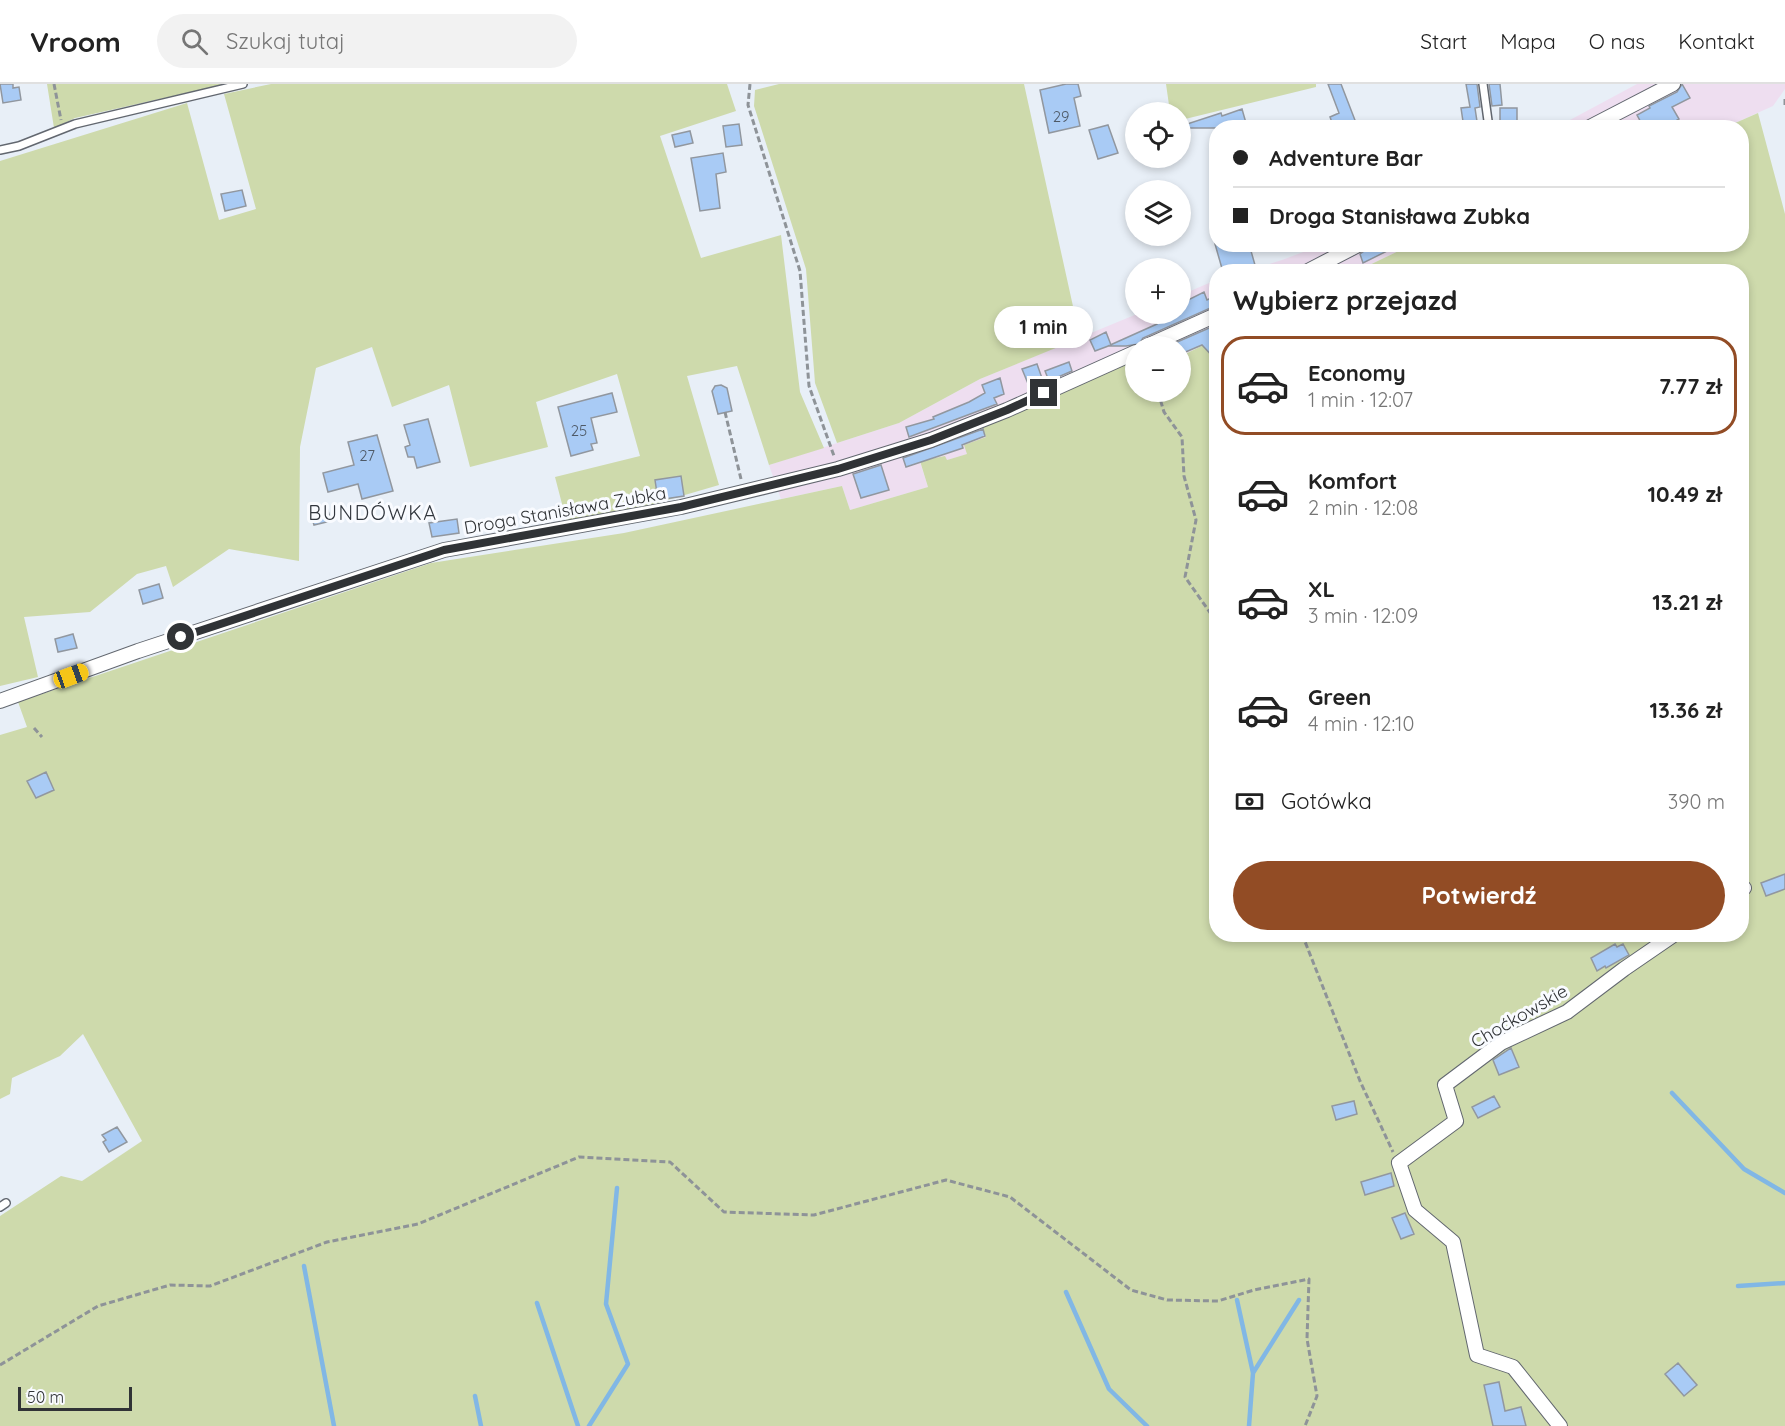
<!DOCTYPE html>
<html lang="pl">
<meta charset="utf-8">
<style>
body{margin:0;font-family:Quicksand,sans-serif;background:#f2f2f2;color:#222;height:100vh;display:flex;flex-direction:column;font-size:22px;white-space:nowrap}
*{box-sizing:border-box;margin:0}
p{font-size:20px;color:#767676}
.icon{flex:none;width:33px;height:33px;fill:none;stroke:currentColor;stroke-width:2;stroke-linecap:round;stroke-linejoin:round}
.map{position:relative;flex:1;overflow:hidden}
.sheet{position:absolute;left:1209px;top:180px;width:540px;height:678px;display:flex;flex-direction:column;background:#fff;border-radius:24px;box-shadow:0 3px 9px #0003}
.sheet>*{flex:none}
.top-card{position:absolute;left:1209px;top:36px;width:540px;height:132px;border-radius:24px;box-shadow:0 3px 9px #0003;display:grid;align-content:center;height:132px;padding:0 24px;background:#fff}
.buttons{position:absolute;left:1125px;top:18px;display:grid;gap:12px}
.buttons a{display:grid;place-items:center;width:66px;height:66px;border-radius:50%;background:#fff;box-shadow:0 3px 9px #0003;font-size:30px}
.scale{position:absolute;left:18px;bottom:15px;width:114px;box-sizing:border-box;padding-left:6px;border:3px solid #303336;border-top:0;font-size:16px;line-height:21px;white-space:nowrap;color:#303336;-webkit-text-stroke:4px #f9fbff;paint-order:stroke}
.end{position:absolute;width:27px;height:27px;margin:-14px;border:8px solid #303336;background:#fff;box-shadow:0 0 0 3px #fff}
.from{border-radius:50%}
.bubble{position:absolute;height:42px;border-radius:21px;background:#fff;box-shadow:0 3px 9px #0003;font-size:20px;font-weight:800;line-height:42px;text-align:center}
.car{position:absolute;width:18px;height:36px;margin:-18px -9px;border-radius:8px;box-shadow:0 0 4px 2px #0007;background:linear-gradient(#f5c518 24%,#345 0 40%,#f5c518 0 76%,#345 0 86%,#f5c518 0)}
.top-card b{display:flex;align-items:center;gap:21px;height:57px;font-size:22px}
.top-card b+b{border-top:2px solid #e0e0e0}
.top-card i{width:15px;height:15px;background:#222}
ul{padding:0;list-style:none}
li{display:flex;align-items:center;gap:18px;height:99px;margin:0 12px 9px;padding:0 12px;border:3px solid transparent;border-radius:24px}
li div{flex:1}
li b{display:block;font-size:22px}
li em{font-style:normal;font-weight:800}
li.active{border-color:#924c25}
li>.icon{width:54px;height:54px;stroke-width:1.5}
h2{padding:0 24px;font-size:27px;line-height:72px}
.pay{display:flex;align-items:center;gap:15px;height:66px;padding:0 24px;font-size:22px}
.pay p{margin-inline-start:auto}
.button{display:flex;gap:12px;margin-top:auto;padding:12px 24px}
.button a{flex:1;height:69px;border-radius:36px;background:#924c25;color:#fff;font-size:24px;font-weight:800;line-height:69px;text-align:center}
header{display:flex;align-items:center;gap:36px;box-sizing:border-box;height:84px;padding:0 30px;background:#fff;border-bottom:2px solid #e0e0e0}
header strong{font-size:28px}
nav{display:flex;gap:33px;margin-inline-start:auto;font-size:21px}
.search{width:420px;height:54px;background:#f2f2f2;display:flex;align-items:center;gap:15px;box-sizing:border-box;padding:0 21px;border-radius:33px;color:#767676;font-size:22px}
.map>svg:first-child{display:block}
</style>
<header>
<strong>Vroom</strong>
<div class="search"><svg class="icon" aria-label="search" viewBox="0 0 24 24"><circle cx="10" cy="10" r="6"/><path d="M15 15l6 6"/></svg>Szukaj tutaj</div>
<nav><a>Start</a><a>Mapa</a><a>O nas</a><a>Kontakt</a></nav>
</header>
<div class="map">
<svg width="1785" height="1342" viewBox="0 0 1785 1342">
<rect width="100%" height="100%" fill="#e8eff7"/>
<path fill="#eedef0" d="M 1637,0 L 1785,0 L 1785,5 L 1773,22 L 1726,43 L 1555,44 Z
M 1322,161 L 1411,161 L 1357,187 L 1244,188 L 1282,176 Z
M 1216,196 L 1216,255 L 1181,272 L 1180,262 L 1136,262 L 982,343 L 986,353 L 968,370 L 947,376 L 920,378 L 928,403 L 850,426 L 842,402 L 781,415 L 769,381 L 899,339 L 980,295 L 1137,230 L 1180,230 L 1181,211 Z"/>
<path fill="#cedaac" d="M 47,0 L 226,0 L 75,34 L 54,44 Z
M 271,0 L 727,0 L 736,27 L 660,52 L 701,174 L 781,151 L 800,308 L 824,364 L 769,381 L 737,282 L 687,292 L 719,401 L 654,420 L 567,439 L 555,393 L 640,372 L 617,290 L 536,318 L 548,363 L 470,383 L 449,301 L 392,323 L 372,263 L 316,284 L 300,363 L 299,477 L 229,465 L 173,503 L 166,482 L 137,490 L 90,528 L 24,533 L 38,593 L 0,602 L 0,77 L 187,19 L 219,136 L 256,125 L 224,10 Z
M 779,0 L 1024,0 L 1080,254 L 980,295 L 899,339 L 837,359 L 815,299 L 806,185 L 754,22 L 755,6 Z
M 1166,0 L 1316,0 L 1316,3 L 1181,36 L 1180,28 L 1170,28 Z
M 1758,29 L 1785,130 L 1785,1342 L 0,1342 L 0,1132 L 61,1092 L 82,1097 L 142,1057 L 83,950 L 60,972 L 12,994 L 10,1010 L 0,1015 L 0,651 L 27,643 L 18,618 L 431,479 L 624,449 L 842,402 L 850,426 L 928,403 L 920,377 L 945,372 L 947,376 L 967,370 L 964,361 L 986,353 L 982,343 L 1135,275 L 1136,308 L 1180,308 L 1181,272 L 1216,255 L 1216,850 L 1742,850 L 1742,188 L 1357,187 L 1411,161 L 1742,160 L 1742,44 L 1726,43 Z"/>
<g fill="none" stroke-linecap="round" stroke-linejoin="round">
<path stroke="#81b7e5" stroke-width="4.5" d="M 1672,1009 L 1744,1085 L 1785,1109
M 304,1182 L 334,1342
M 1738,1202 L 1785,1199
M 1066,1208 L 1109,1305 L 1147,1342
M 1237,1216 L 1253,1289
M 537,1219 L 578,1342
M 475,1312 L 481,1342
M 589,1342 L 628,1280 L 606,1220 L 617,1104
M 1249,1342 L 1253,1289 L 1299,1216"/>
</g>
<path fill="#a9cbf5" stroke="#91979f" stroke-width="1.5" d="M 0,0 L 13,0 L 13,4 L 19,3 L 21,16 L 3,19 Z
M 1066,0 L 1078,0 L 1081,12 L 1074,14 L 1080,42 L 1049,49 L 1040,6 Z
M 1328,0 L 1341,0 L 1358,44 L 1334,44 L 1330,33 L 1339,29 Z
M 1466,0 L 1477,0 L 1480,23 L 1475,24 L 1478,44 L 1464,44 L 1461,24 L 1470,23 Z
M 1489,0 L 1500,0 L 1502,21 L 1492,22 Z
M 1682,0 L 1690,14 L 1672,23 L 1679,35 L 1664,44 L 1644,44 L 1637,31 L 1650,24 L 1649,22 L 1677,8 Z
M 1500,24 L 1517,24 L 1517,40 L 1500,40 Z
M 1242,25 L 1246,39 L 1232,44 L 1184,44 L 1184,41 L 1221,29 L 1222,32 Z
M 739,40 L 742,61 L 726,63 L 723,42 Z
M 1108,41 L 1118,69 L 1098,75 L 1089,46 Z
M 690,47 L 693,59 L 675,63 L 672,51 Z
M 723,69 L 726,88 L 716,90 L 720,124 L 700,127 L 691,74 Z
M 242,106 L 246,122 L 225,127 L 221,110 Z
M 1215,160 L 1249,160 L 1257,188 L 1223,188 Z
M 1369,160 L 1401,160 L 1363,179 L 1360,170 L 1367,165 Z
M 1204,208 L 1207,216 L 1211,214 L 1215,222 L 1143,254 L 1139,260 L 1126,262 L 1108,262 L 1157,240 L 1153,230 L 1180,230 L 1180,220 Z
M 1216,241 L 1216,276 L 1202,261 L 1181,270 L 1180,262 L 1168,262 Z
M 1106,248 L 1111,261 L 1095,267 L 1090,256 Z
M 1069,278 L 1072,287 L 1049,297 L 1045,287 Z
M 1037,280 L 1043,297 L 1029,302 L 1022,285 Z
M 1000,294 L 1004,310 L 994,314 L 997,320 L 909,353 L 906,343 L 934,335 L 933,333 L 969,318 L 985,309 L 982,301 Z
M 721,301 L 727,304 L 732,327 L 718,330 L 712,307 L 715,302 Z
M 612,309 L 617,328 L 591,334 L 597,359 L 591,360 L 593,366 L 571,372 L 558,323 Z
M 428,335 L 440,378 L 417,384 L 414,373 L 408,373 L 405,363 L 410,361 L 404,341 Z
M 983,345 L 985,352 L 962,361 L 963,364 L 906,383 L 903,374 Z
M 377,351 L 393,407 L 362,415 L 358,400 L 328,408 L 323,389 L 354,381 L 348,358 Z
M 881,381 L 889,406 L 861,414 L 853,390 Z
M 681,392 L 684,412 L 658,416 L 655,396 Z
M 327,423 L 331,437 L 314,441 L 310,427 Z
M 457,435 L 459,449 L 432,453 L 429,439 Z
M 159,500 L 163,514 L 143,520 L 139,506 Z
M 73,550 L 77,564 L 58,568 L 55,555 Z
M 46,688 L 54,706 L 36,714 L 27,697 Z
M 1785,790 L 1785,805 L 1766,812 L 1761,799 Z
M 1615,860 L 1617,863 L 1623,860 L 1629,871 L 1606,884 L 1605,882 L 1597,887 L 1591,874 Z
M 1511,964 L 1519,983 L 1499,991 L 1493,976 Z
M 1494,1012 L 1500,1023 L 1478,1034 L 1472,1023 Z
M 1354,1017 L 1357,1030 L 1336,1036 L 1332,1022 Z
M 117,1043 L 127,1058 L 109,1068 L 103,1058 L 106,1056 L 102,1051 Z
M 1391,1089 L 1394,1102 L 1365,1111 L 1361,1098 Z
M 1405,1129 L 1414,1150 L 1401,1155 L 1392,1134 Z
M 1678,1279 L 1697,1301 L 1684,1312 L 1665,1290 Z
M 1499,1298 L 1505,1327 L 1521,1323 L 1526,1342 L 1493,1342 L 1484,1301 Z"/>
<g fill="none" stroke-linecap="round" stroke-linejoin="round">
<defs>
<path id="service" d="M 1483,0 L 1489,44
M 0,66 L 19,62 L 75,40 L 243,0
M 0,1123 L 6,1119"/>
<path id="minor" d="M 1588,44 L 1673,0
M 1306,188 L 1360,160
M 1147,262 L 1216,231
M 0,617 L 138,567 L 444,466 L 681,423 L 838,385 L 931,356 L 1007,326 L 1136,268
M 1742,805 L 1744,804
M 1560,1342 L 1513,1283 L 1477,1271 L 1453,1158 L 1415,1126 L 1399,1079 L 1456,1037 L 1445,1001 L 1501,959 L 1567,928 L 1624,885 L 1675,850"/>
</defs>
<use href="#service" stroke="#62676f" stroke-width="10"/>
<use href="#minor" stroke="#62676f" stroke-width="16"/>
<path stroke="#8e9398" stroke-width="3" stroke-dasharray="6 3" stroke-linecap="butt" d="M 54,0 L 61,36
M 750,0 L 748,21 L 800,187 L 809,302 L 834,372
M 1785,15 L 1785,21
M 1158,308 L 1164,328 L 1182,353 L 1184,392 L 1196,436 L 1185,493 L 1216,537
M 725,328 L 741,395
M 34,644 L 42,653
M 1302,850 L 1360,997 L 1393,1068
M 0,1281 L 98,1222 L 170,1201 L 210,1202 L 327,1158 L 418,1140 L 579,1073 L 670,1078 L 724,1128 L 814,1131 L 946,1096 L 1010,1113 L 1131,1206 L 1167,1216 L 1218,1217 L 1254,1206 L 1309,1195 L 1307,1255 L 1317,1312 L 1305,1342"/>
<use href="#service" stroke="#fff" stroke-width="7"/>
<use href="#minor" stroke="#fff" stroke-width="14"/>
</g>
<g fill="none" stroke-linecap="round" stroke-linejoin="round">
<path stroke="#303336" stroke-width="8" d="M 181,553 L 444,466 L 681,423 L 838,385 L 931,356 L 1007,326 L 1044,309"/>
</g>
<g text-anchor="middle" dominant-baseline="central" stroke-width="6" stroke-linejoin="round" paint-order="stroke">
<g font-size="15" fill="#4e5966">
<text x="1061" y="32">29</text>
<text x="579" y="346">25</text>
<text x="367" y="371">27</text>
</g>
<g font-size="18" fill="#303336" stroke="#f9fbff">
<text transform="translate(565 426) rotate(-10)">Droga Stanisława Zubka</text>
<text transform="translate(1519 932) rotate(-30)">Choćkowskie</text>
</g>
<g font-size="20" letter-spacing="1.5" fill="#31363d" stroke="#f9fbff">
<text x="373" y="428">BUNDÓWKA</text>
</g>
</g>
</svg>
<div class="buttons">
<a><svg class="icon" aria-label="locate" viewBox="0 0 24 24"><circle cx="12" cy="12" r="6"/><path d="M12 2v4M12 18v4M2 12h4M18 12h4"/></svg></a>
<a><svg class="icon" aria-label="layers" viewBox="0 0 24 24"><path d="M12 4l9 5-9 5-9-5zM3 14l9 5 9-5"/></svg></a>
<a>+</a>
<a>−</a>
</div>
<div class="scale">50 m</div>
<i class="end from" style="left:181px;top:553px"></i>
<i class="end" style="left:1044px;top:309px"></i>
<div class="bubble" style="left:994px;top:222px;width:99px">1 min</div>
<i class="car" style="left:71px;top:592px;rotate:70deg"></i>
<div class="top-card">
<b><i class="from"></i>Adventure Bar</b>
<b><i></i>Droga Stanisława Zubka</b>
</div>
<section class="sheet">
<h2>Wybierz przejazd</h2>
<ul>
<li class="active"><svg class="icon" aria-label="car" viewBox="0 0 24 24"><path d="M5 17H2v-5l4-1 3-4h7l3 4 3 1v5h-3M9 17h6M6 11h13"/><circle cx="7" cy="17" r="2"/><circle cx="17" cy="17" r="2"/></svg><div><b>Economy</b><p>1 min · 12:07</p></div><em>7.77 zł</em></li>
<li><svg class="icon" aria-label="car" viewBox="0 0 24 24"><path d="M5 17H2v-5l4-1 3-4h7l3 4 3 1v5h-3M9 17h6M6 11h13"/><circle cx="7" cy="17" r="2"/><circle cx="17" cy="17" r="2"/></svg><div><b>Komfort</b><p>2 min · 12:08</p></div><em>10.49 zł</em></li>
<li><svg class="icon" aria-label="car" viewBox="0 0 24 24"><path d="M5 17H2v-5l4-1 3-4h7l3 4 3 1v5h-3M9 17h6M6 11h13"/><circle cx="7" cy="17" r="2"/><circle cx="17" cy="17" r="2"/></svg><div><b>XL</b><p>3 min · 12:09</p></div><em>13.21 zł</em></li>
<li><svg class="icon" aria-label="car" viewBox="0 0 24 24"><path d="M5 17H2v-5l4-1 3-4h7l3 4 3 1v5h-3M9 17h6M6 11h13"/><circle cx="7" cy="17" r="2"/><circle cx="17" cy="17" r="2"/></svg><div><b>Green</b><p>4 min · 12:10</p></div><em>13.36 zł</em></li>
</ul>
<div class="pay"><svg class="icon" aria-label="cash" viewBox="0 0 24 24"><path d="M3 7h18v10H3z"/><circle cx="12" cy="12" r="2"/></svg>Gotówka<p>390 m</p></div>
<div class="button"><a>Potwierdź</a></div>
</section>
</div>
